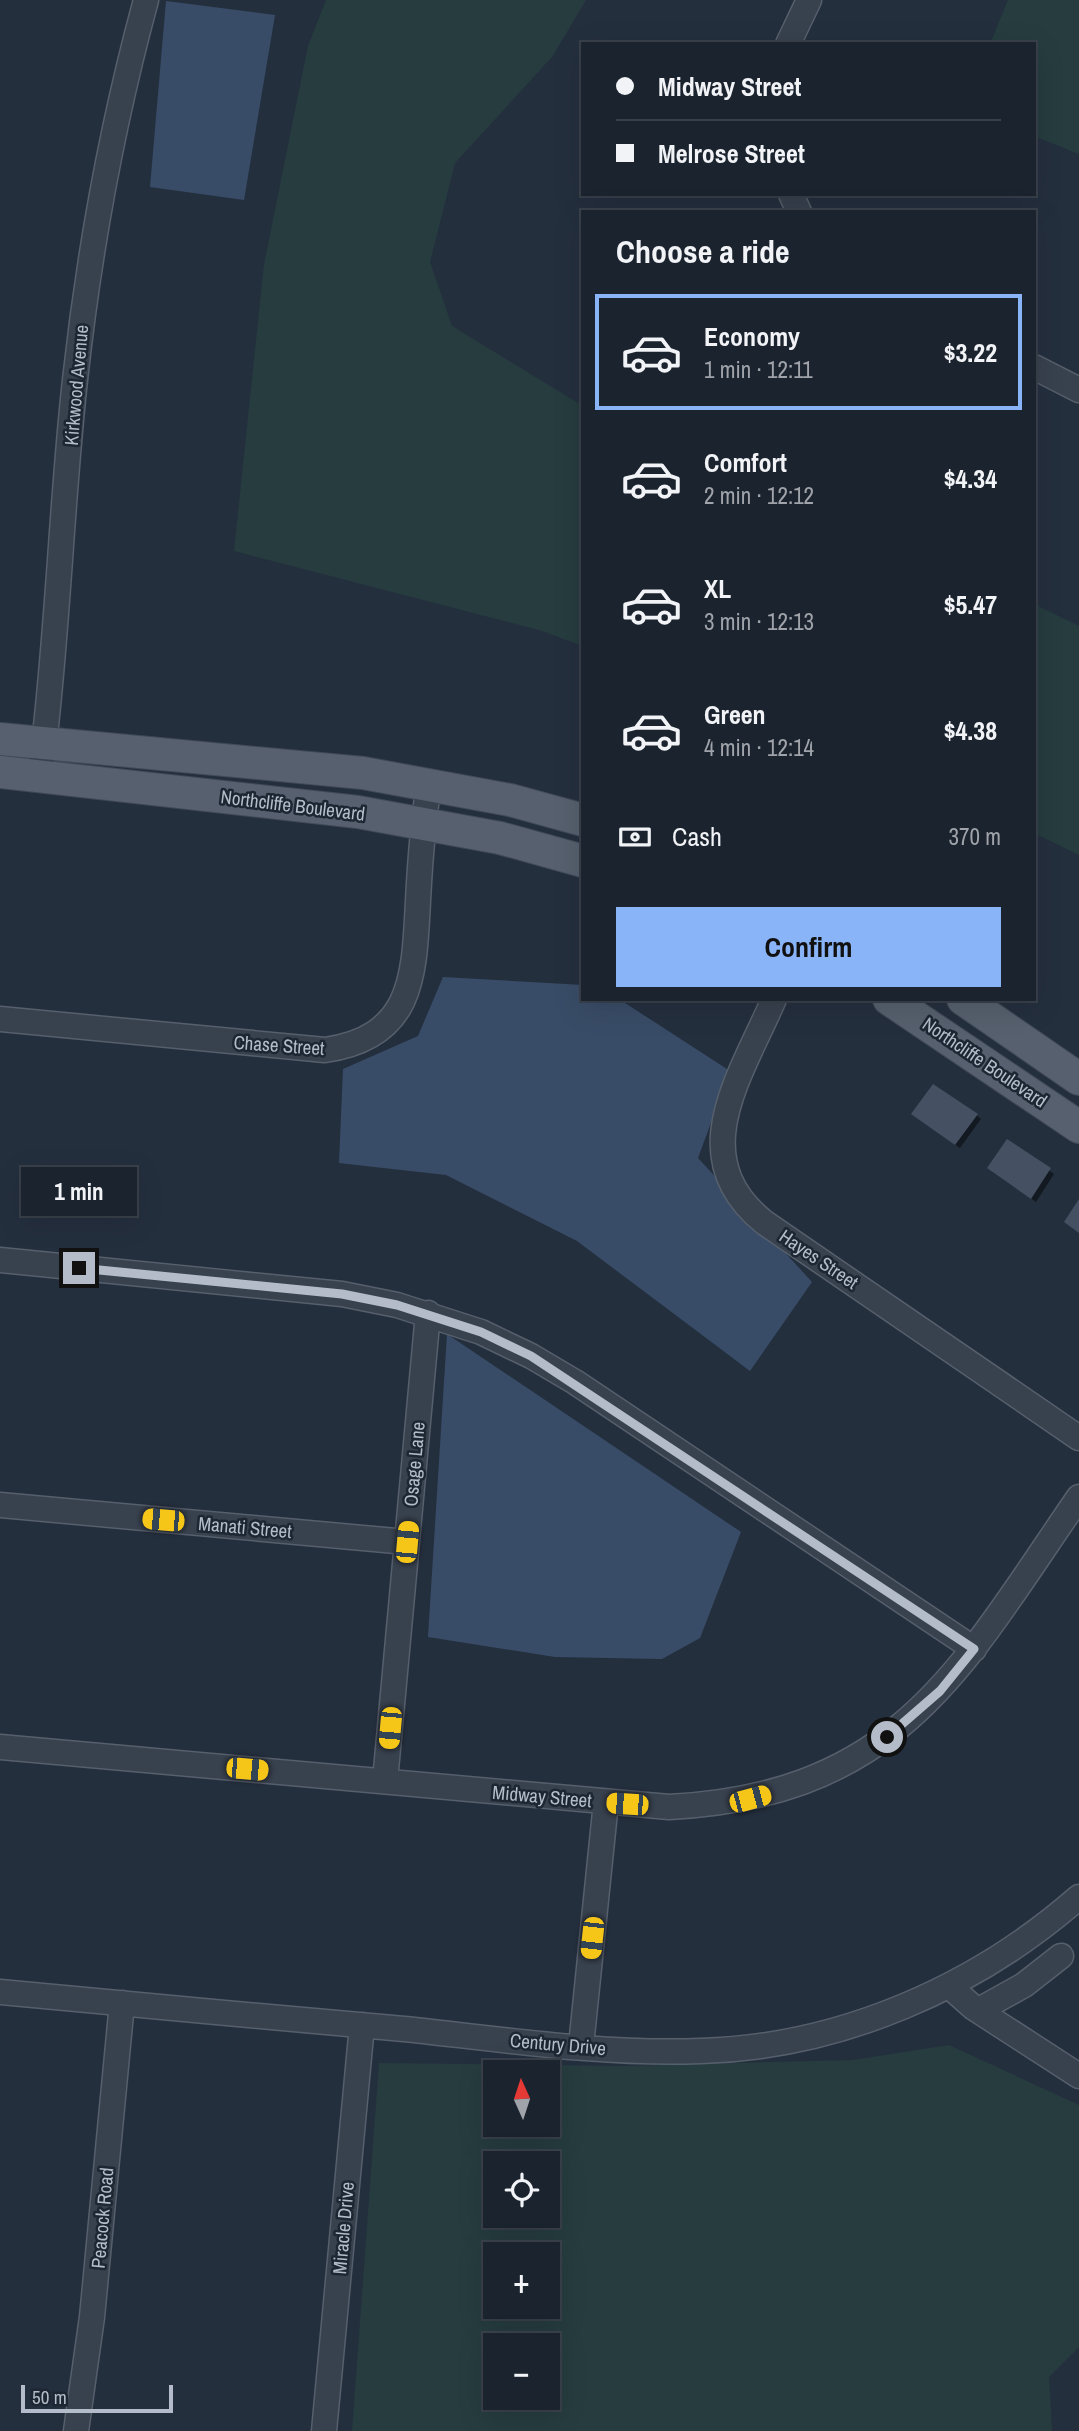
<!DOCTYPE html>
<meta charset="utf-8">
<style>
body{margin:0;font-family:"Archivo Narrow",sans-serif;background:#282f3a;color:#f1f3f6;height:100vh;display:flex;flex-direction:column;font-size:26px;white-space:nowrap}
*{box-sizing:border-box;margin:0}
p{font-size:23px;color:#a0a4aa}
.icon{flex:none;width:38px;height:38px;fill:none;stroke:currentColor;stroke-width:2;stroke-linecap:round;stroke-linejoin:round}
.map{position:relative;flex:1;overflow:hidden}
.panel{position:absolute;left:581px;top:210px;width:455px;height:791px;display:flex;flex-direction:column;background:#1b232e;border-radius:0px;box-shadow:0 7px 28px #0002,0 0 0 2px #39404a}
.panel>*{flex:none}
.hud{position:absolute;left:581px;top:42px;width:455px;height:154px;border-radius:0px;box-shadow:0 7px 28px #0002,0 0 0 2px #39404a;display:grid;align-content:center;height:154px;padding:0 35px;background:#1b232e}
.needle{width:46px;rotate:357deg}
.fabs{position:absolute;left:483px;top:2060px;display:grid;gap:14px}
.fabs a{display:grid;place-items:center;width:77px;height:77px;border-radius:0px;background:#1b232e;box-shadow:0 7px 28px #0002,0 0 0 2px #39404a;font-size:35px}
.scale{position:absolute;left:21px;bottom:18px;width:152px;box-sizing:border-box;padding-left:7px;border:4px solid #b4bcc9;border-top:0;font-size:19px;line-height:24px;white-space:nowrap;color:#b4bcc9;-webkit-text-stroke:5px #1d2633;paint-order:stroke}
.end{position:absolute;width:32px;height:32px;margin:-16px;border:9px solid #b4bcc9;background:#111;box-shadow:0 0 0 4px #111}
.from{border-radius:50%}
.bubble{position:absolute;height:49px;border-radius:0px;background:#1b232e;box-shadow:0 7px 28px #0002,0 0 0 2px #39404a;font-size:23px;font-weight:700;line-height:49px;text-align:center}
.car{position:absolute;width:21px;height:42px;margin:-21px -10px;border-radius:9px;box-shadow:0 0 5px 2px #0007;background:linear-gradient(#f5c518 24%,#345 0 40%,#f5c518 0 76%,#345 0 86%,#f5c518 0)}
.hud b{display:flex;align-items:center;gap:24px;height:66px;font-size:26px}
.hud b+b{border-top:2px solid #39404a}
.hud i{width:18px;height:18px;background:#f1f3f6}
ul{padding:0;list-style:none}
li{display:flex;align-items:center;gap:21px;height:116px;margin:0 14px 10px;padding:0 21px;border:4px solid transparent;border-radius:0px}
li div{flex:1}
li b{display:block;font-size:26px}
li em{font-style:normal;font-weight:700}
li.current{border-color:#8ab4f8}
li>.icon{width:63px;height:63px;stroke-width:1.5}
h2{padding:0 35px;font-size:32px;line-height:84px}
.pay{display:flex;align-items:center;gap:18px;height:77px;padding:0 35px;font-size:26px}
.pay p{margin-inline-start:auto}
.primary-button{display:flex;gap:14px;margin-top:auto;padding:14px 35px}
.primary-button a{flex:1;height:80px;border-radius:0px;background:#8ab4f8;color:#111;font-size:28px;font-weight:700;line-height:80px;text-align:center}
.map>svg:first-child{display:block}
</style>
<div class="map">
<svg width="1079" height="2431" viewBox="0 0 1079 2431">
<rect width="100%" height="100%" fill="#242f3e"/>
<path fill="#263c3f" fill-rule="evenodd" d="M 326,0 L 586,0 L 552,57 L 455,163 L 430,262 L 452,326 L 583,406 L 583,646 L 539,630 L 234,551 L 264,264 L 308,46 Z
M 1008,0 L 1079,0 L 1079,154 L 1034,136 L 1034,44 L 990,44 Z
M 1034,604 L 1079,626 L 1079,855 L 1034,833 Z
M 949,2045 L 1079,2105 L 1079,2347 L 1049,2377 L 1052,2431 L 352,2431 L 379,2063 L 621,2066 L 853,2060 ZM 548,2072 L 548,2124 L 495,2124 L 495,2072 ZM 548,2163 L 548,2216 L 495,2216 L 495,2163 ZM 548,2254 L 548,2306 L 495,2306 L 495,2254 ZM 548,2345 L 548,2398 L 495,2398 L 495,2345 Z"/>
<path fill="#394c67" d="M 166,1 L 275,15 L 244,200 L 150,187 Z
M 443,977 L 583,985 L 583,999 L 619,999 L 730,1071 L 698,1158 L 812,1282 L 750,1371 L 577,1241 L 446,1175 L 339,1163 L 343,1069 L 418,1036 Z
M 447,1334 L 741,1532 L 700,1638 L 662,1659 L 555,1657 L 428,1637 Z"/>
<path fill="#0007" d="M 976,1115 L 981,1119 L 960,1148 L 918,1118 Z
M 1008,1141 L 1054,1174 L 1036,1202 L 993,1172 Z"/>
<path fill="#455162" d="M 933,1084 L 978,1114 L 955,1145 L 911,1114 Z
M 1007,1139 L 1051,1168 L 1031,1199 L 987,1168 Z
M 1079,1199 L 1079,1233 L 1064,1222 Z"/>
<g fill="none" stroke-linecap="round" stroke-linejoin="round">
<defs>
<path id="minor" d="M 788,44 L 809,0
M 791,194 L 799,212
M 1034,367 L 1079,390
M 42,761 C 58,634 61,507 75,380 C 89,252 112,125 146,0
M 774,999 C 741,1076 682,1157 765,1223 L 1079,1438
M 0,1019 L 325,1050 C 414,1037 414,976 418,901 C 420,861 423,823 429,783
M 0,1260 L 342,1294 L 397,1305 L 481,1332 L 531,1356 L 575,1382 L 974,1649
M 0,1505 L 407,1542
M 0,1747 L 669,1807 C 900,1795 961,1668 1079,1497
M 385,1781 L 428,1313
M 949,1986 L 974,2008 L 1079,2076
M 0,1992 C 135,2005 269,2017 404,2029 C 502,2039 602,2055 701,2051 C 840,2047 975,1988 1079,1897
M 979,2010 L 1024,1985 L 1061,1956
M 581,2046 L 606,1802
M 76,2431 L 92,2317 L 122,2003
M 324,2431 L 362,2025"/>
<path id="major" d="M 0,739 L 363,773 L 510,800 L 583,820
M 0,772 L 358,812 L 500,838 L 583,861
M 889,999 L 1079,1127
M 963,999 L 1079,1079"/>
</defs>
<use href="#minor" stroke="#565f6c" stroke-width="27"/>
<use href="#major" stroke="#414a57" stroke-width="34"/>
<use href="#minor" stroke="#38414e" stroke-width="24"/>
<use href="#major" stroke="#56606e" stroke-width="32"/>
</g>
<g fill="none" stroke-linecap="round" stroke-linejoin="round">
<path stroke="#b4bcc9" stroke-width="9" d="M 79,1268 L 342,1294 L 397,1305 L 481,1332 L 531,1356 L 974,1649 L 940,1691 L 887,1737"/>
</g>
<g text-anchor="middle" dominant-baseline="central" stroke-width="5" stroke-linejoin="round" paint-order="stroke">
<g font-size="19" fill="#b4bcc9" stroke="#1d2633">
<text transform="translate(76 385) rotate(-85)">Kirkwood Avenue</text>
<text transform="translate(293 805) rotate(7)">Northcliffe Boulevard</text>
<text transform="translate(279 1045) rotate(4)">Chase Street</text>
<text transform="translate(985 1062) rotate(34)">Northcliffe Boulevard</text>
<text transform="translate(819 1259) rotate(34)">Hayes Street</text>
<text transform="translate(414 1464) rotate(-85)">Osage Lane</text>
<text transform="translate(245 1527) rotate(5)">Manati Street</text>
<text transform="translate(542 1796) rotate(5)">Midway Street</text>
<text transform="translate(558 2044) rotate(5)">Century Drive</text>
<text transform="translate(102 2218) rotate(-85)">Peacock Road</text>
<text transform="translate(343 2228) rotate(-85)">Miracle Drive</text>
</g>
</g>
</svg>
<div class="fabs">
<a><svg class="needle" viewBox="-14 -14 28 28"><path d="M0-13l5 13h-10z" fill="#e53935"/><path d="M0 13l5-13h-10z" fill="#a0a4aa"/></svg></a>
<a><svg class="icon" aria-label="locate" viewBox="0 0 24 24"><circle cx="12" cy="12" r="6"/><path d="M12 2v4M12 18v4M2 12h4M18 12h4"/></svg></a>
<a>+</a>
<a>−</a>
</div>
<div class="scale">50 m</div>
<i class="end from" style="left:887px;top:1737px"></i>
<i class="end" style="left:79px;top:1268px"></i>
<div class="bubble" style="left:21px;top:1167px;width:116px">1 min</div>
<i class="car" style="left:163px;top:1520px;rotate:275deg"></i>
<i class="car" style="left:407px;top:1542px;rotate:5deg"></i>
<i class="car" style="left:390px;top:1728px;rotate:185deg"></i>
<i class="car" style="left:247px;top:1769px;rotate:95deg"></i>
<i class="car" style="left:750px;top:1799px;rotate:75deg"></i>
<i class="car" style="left:627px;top:1804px;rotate:274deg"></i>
<i class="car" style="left:592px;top:1938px;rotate:186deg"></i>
<div class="hud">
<b><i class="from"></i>Midway Street</b>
<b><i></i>Melrose Street</b>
</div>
<section class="panel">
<h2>Choose a ride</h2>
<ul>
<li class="current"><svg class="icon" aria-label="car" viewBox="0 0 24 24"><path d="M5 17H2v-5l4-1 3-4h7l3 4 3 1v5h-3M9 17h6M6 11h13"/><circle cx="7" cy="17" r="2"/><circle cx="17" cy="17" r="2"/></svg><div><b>Economy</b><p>1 min · 12:11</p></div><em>$3.22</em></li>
<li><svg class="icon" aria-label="car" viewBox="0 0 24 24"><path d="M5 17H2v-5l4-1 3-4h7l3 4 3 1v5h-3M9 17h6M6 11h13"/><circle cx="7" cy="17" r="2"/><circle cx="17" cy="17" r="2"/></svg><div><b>Comfort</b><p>2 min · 12:12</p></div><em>$4.34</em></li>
<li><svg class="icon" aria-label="car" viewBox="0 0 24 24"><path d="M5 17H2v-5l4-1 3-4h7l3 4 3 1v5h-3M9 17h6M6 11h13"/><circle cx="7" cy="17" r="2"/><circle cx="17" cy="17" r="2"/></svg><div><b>XL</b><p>3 min · 12:13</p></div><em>$5.47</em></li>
<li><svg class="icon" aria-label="car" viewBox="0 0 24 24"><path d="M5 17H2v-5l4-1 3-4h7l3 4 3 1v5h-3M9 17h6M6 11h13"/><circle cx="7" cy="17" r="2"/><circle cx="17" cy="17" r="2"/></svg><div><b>Green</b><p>4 min · 12:14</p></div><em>$4.38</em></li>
</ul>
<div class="pay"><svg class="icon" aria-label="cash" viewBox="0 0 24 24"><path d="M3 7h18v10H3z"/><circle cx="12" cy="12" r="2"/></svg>Cash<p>370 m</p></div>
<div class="primary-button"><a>Confirm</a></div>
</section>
</div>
